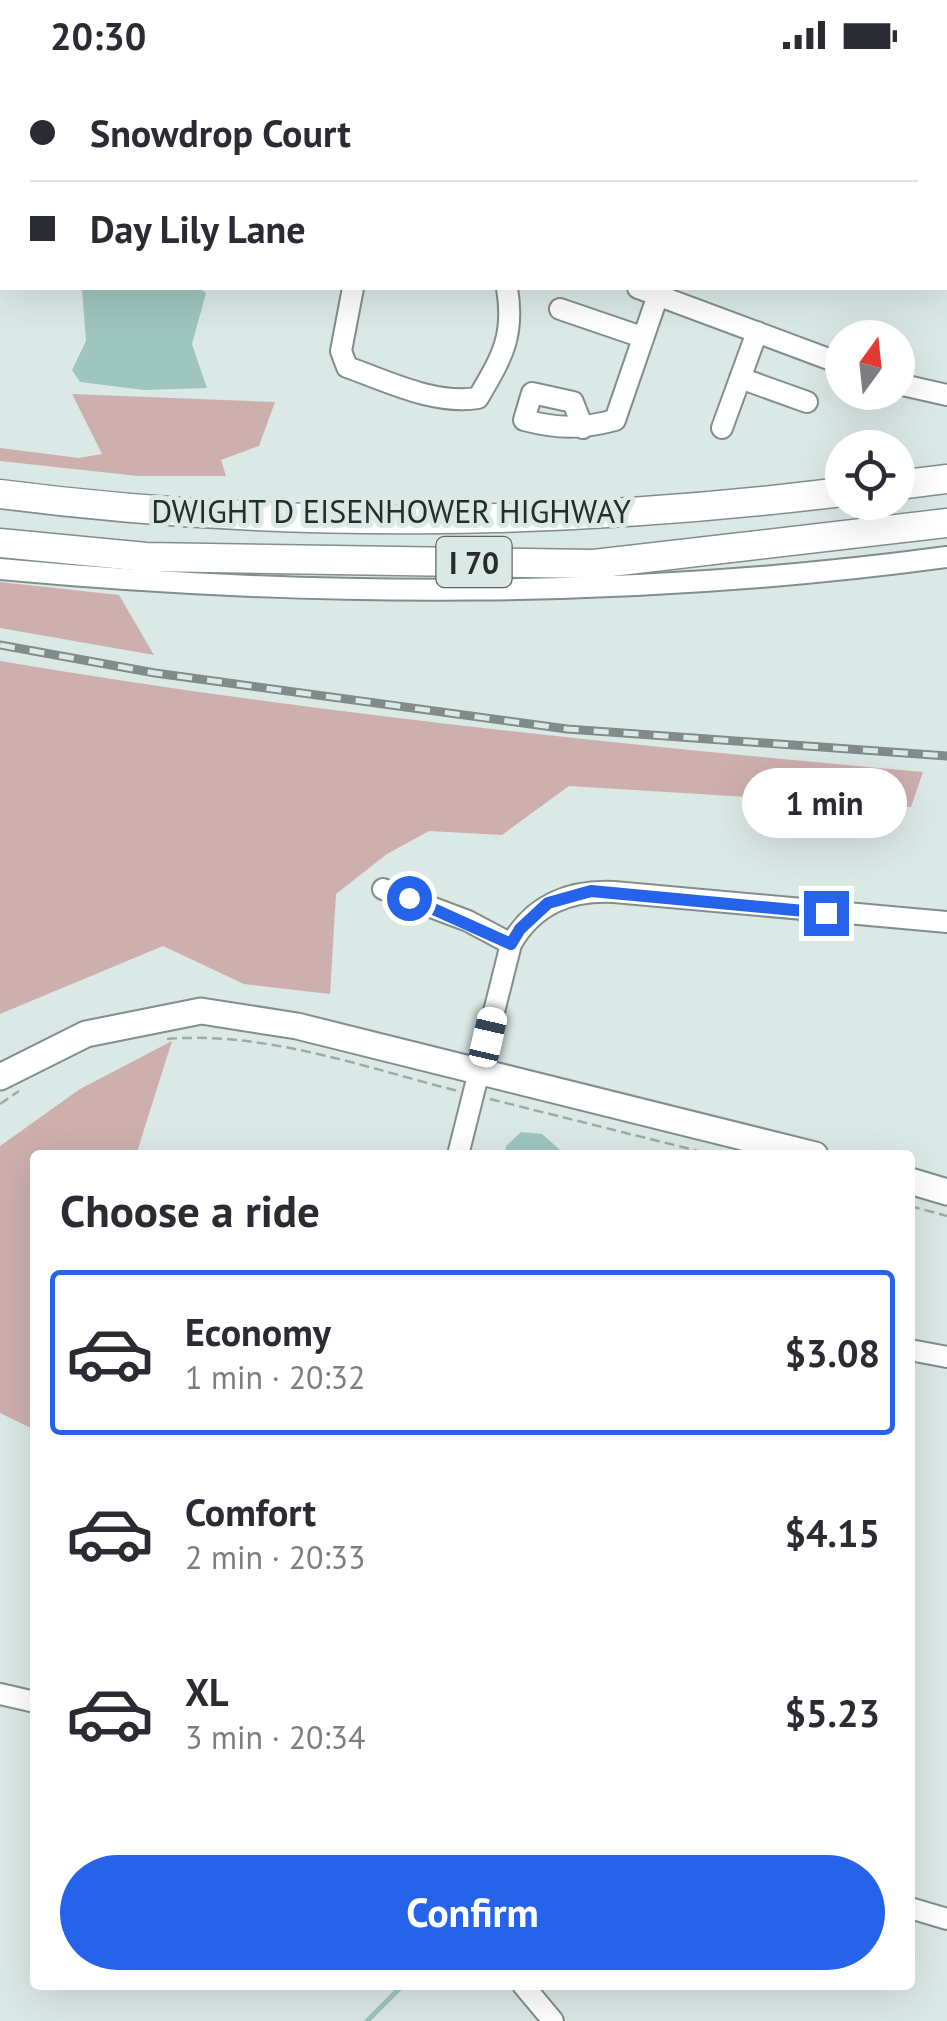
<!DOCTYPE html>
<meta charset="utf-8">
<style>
body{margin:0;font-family:"PT Sans",sans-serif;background:#f7f7f7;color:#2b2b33;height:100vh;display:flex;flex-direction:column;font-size:38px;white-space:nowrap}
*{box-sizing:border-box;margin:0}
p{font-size:32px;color:#7c7c81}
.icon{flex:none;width:55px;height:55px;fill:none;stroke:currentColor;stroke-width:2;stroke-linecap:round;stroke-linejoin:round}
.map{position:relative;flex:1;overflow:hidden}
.sheet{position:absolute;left:30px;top:1080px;width:885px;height:840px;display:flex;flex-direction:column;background:#fff;border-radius:10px;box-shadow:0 10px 40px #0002}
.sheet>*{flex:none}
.top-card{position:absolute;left:0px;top:0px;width:948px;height:220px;box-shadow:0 10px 40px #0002;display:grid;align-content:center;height:220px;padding:0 30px;background:#fff}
.needle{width:65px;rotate:15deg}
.tools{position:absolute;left:825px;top:250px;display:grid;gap:20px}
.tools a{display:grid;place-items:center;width:90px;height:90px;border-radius:50%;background:#fff;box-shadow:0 10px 40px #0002;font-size:50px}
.end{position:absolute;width:45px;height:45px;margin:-22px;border:12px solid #2563eb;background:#fff;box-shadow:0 0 0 5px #fff}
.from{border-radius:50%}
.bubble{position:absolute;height:70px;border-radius:35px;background:#fff;box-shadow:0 10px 40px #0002;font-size:32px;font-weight:800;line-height:70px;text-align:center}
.car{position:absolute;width:30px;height:60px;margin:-30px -15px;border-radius:12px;box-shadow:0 0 8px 2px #0007;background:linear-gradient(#fff 24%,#345 0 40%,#fff 0 76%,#345 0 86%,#fff 0)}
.top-card b{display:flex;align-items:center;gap:35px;height:95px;font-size:38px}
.top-card b+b{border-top:2px solid #e1e1e2}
.top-card i{width:25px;height:25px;background:#2b2b33}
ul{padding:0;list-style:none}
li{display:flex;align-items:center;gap:30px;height:165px;margin:0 20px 15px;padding:0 10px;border:5px solid transparent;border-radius:10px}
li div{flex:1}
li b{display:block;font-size:38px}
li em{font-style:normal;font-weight:800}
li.selected{border-color:#2563eb}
li>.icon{width:90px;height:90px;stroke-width:1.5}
h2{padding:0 30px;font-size:45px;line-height:120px}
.cta{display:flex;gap:20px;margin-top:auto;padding:20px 30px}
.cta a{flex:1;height:115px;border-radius:60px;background:#2563eb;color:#fff;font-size:40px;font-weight:800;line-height:115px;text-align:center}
.status{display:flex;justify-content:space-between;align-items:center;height:70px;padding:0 50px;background:#fff;direction:ltr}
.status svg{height:28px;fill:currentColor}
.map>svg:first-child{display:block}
</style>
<div class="status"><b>20:30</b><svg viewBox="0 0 49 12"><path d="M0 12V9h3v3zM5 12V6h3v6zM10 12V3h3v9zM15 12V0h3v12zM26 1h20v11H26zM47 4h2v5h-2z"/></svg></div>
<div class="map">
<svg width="947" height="1951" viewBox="0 0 947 1951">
<rect width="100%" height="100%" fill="#dbe9e6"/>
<path fill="#cdafae" d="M 72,324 L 275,332 L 259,376 L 221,390 L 226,406 L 138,406 L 0,391 L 0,378 L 79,388 L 102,384 Z
M 0,512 L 119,525 L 154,585 L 0,558 Z
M 0,591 C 308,643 613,674 923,702 L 911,737 L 569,716 L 502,765 L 429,761 L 387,784 L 336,824 L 330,924 L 244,914 L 163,876 L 0,944 Z
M 172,971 L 136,1085 L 35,1085 L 35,1360 L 0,1343 L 0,1076 L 80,1019 Z"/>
<path fill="#9fc5bf" d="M 82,218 L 199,218 L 206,223 L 192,274 L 207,318 L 144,320 L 80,312 L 72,300 L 86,271 Z
M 521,1062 L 542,1064 L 566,1085 L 505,1085 L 506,1076 Z"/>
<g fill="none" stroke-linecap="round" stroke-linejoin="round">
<path stroke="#9fc5bf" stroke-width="5" d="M 367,1951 L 403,1915"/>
<defs>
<path id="minor" d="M 397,2 L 398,0
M 739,2 L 740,0
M 0,126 L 2,125
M 945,197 L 947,197
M 353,218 L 341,281 L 347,297 C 387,311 434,335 478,328 C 502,287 515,266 507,218
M 638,218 L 842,294
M 560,239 L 642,267
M 740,308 L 807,332
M 898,314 L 947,325
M 583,358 L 573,332 L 532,323 L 524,350 C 558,359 582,359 615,350 L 658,225
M 722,358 L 757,262
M 0,499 C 311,528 637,529 947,487
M 383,819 L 468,851 L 511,874
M 458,1085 L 511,874 C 534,834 569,820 614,822 L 947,852
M 910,1280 L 947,1287
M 0,1624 L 35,1632
M 910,1838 L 947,1849
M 523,1915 L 553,1951"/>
<path id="major" d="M 0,1007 L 86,964 L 201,941 L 297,956 L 815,1085
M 910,1111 L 947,1122"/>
<path id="highway" d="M 898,415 L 947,409
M 0,424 C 277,460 565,456 842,422
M 0,473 L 146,487 L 594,494 L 947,453"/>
</defs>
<use href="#minor" stroke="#818e8c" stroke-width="24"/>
<use href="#major" stroke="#818e8c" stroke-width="29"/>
<use href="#highway" stroke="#818e8c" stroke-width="31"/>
<path stroke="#a0aba8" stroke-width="2.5" stroke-dasharray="10 5" stroke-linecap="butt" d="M 167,969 C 265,961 363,997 458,1021
M 490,1029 L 714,1085
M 0,1034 L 19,1021
M 910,1136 L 947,1146"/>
<use href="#minor" stroke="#fff" stroke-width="20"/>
<use href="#major" stroke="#fff" stroke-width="25"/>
<use href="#highway" stroke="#fff" stroke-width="28"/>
<defs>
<path id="rail" d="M 0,575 L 155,603 L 567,659 L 947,686"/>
</defs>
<use href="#rail" stroke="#828b89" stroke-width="9"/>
<use href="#rail" stroke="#dbe9e6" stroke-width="5" stroke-dasharray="15" stroke-linecap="butt"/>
</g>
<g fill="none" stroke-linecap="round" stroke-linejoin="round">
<path stroke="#2563eb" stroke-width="12" d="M 409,828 L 511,874 L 520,859 L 548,833 L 591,821 L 826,843"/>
</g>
<g text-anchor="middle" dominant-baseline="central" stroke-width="10" stroke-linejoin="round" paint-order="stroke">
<rect fill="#dbe9e6" stroke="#5d6563" stroke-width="2.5" x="436.5" y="467" width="75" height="50" rx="8"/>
<g font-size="30" font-weight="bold" fill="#272c2b">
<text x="474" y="492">I 70</text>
</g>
<g font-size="32" fill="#272c2b" stroke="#dbe9e6">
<text x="391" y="441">DWIGHT D EISENHOWER HIGHWAY</text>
</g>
</g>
</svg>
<div class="tools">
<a><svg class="needle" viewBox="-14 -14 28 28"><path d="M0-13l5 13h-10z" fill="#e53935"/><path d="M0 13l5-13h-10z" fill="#7c7c81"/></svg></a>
<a><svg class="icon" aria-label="locate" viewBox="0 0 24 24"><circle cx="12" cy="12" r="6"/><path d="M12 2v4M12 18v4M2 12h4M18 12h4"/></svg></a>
</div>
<i class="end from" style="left:409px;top:828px"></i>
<i class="end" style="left:826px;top:843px"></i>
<div class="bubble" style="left:742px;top:698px;width:165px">1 min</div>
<i class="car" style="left:488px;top:967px;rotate:13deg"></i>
<div class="top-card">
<b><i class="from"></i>Snowdrop Court</b>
<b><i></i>Day Lily Lane</b>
</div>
<section class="sheet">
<h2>Choose a ride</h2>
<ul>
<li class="selected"><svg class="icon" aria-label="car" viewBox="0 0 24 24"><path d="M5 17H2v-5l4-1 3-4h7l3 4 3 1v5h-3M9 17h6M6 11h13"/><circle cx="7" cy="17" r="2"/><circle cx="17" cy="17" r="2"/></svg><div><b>Economy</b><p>1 min · 20:32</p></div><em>$3.08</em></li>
<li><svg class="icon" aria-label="car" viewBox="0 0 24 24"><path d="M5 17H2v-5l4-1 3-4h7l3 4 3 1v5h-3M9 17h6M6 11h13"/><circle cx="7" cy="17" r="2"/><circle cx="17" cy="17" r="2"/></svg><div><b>Comfort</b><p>2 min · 20:33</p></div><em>$4.15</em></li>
<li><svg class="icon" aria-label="car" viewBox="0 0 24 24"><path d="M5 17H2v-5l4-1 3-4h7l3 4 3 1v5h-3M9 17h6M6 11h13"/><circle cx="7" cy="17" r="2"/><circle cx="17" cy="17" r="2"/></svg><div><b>XL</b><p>3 min · 20:34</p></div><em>$5.23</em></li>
</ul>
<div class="cta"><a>Confirm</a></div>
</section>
</div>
